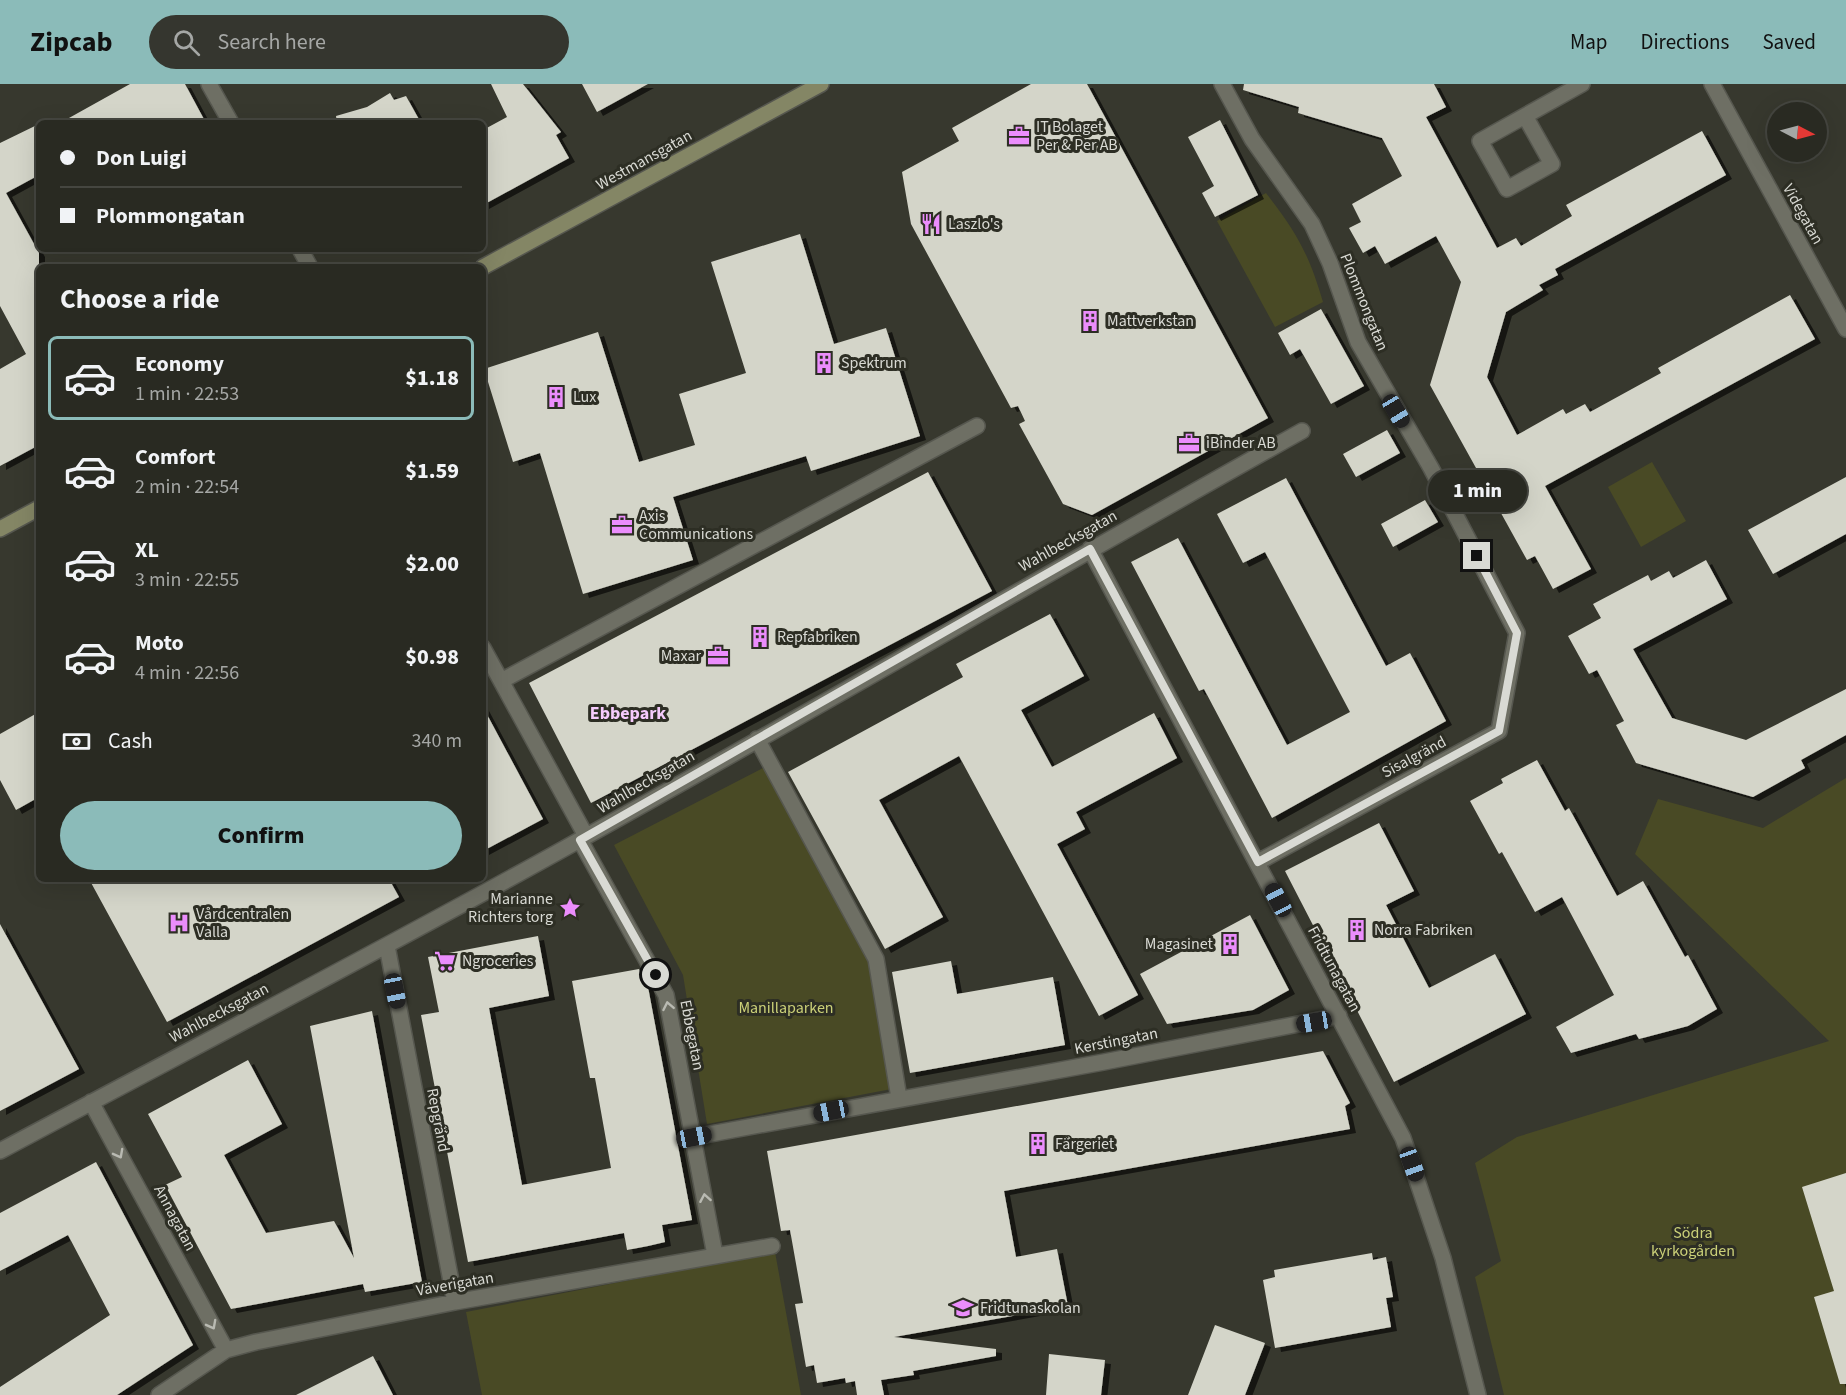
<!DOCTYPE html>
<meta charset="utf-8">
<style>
body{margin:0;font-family:"Source Sans 3",sans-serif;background:#35362f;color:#f1f3f6;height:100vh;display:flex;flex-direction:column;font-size:22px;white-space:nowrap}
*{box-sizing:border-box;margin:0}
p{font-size:20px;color:#a5a7a5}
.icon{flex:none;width:33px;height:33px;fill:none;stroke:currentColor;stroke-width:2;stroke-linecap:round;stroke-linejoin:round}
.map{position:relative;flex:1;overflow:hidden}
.side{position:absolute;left:36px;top:180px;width:450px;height:618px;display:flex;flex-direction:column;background:#292a22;border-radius:9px;box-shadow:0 6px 24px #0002,0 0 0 2px #454640}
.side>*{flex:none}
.top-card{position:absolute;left:36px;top:36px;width:450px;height:132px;border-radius:9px;box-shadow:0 6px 24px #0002,0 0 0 2px #454640;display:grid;align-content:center;height:132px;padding:0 24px;background:#292a22}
.needle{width:39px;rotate:96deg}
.tools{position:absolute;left:1767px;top:18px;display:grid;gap:12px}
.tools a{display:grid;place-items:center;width:60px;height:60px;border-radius:50%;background:#292a22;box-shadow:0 6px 24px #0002,0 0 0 2px #454640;font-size:30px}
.end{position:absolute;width:27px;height:27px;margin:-14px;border:8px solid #d9dad4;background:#111;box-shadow:0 0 0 3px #111}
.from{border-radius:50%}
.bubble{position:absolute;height:42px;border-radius:21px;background:#292a22;box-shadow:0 6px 24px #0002,0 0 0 2px #454640;font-size:20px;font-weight:800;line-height:42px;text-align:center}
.car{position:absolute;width:18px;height:36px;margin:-18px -9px;border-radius:8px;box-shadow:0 0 4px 2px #0007;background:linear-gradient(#222 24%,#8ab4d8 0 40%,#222 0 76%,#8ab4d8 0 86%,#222 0)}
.top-card b{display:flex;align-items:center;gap:21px;height:57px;font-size:22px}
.top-card b+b{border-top:2px solid #454640}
.top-card i{width:15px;height:15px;background:#f1f3f6}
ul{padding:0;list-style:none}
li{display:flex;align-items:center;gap:18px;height:84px;margin:0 12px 9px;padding:0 12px;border:3px solid transparent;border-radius:9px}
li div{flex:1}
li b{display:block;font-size:22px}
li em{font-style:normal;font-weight:800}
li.active{border-color:#8bbbb9}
li>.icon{width:54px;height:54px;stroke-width:1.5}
h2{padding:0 24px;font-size:27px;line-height:72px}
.pay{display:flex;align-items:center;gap:15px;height:66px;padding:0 24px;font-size:22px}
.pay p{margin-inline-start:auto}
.cta{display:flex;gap:12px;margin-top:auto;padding:12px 24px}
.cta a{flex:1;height:69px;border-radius:36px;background:#8bbbb9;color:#111;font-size:24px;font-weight:800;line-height:69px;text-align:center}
header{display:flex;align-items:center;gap:36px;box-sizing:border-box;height:84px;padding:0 30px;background:#8bbbb9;color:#111}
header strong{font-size:28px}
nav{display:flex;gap:33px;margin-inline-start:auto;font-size:21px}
.search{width:420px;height:54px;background:#35362f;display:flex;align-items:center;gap:15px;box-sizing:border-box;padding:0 21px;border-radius:33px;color:#a5a7a5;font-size:22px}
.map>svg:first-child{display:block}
</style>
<header>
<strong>Zipcab</strong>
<div class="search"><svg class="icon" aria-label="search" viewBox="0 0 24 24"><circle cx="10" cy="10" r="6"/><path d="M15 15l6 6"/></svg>Search here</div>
<nav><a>Map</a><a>Directions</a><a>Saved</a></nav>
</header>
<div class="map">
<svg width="1846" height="1311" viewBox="0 0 1846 1311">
<defs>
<filter id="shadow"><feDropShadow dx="6" dy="4" stdDeviation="0" flood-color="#0009"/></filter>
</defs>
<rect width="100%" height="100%" fill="#37382e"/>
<path fill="#494a25" d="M 1266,109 C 1297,149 1309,170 1323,218 L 1275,243 L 1217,137 Z
M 1652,378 L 1686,437 L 1641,463 L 1608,403 Z
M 769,681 L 876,875 L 897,1004 L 707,1040 L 683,891 L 614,761 Z
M 1846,694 L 1846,1311 L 1504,1311 L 1475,1193 L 1501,1177 L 1475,1079 L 1517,1053 L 1829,957 L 1635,770 L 1658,715 L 1763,744 Z
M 775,1168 L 801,1311 L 482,1311 L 466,1228 Z"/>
<path fill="#d4d5c9" filter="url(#shadow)" d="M 130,0 L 185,0 L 206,39 L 60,39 Z
M 491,0 L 523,0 L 561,48 L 556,51 L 569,74 L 483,121 L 483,46 L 507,33 Z
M 582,0 L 648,0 L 597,28 Z
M 1031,0 L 1087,0 L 1268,334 L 1092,431 L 1063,420 L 1019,340 L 1025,337 L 1018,322 L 1011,324 L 911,140 L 902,88 L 959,57 L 952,44 Z
M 1244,0 L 1434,0 L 1446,23 L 1426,33 L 1497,164 L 1516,154 L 1521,162 L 1572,132 L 1566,121 L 1702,47 L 1726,91 L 1555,185 L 1558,191 L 1539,201 L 1543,206 L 1506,228 L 1487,293 L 1517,351 L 1563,325 L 1566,330 L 1585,320 L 1590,328 L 1661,289 L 1658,284 L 1790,211 L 1815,255 L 1545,402 L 1591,485 L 1553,505 L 1535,472 L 1527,476 L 1430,301 L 1461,198 L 1436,152 L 1385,180 L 1375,162 L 1363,169 L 1349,144 L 1361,138 L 1352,120 L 1402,92 L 1382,54 L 1298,29 L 1299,23 L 1243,6 Z
M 390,9 L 394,16 L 406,12 L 421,39 L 337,39 L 336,32 L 367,23 Z
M 1220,36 L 1258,111 L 1215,133 L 1202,109 L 1214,102 L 1188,53 Z
M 39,40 L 39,91 L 6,109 L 39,169 L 39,361 L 0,382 L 0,285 L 26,270 L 0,222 L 0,59 Z
M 800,150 L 834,260 L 886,244 L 920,352 L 811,387 L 806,372 L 673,413 L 693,476 L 583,510 L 540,369 L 513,378 L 484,285 L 598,248 L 639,378 L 695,361 L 679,310 L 746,289 L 711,178 Z
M 1321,225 L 1364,302 L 1331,320 L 1300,265 L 1290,271 L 1278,249 Z
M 1387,346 L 1400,369 L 1356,393 L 1343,370 Z
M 928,388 L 992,507 L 591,719 L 529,599 Z
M 1846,393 L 1846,450 L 1773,490 L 1748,446 Z
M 1286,394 L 1386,582 L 1410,569 L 1446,637 L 1272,734 L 1204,605 L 1199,607 L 1131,478 L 1178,454 L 1287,661 L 1350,628 L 1265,468 L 1243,479 L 1217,430 Z
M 1425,416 L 1438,438 L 1393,463 L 1381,440 Z
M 1706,476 L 1727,515 L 1633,565 L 1672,634 L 1746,656 L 1846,605 L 1846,651 L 1801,676 L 1805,684 L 1753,713 L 1636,679 L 1616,641 L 1624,637 L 1597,586 L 1589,590 L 1568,552 L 1601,534 L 1593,520 L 1648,491 L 1651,497 L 1669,487 L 1673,494 Z
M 1050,530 L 1084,592 L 1021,626 L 1052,683 L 1154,629 L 1177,674 L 1076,728 L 1085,745 L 1057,760 L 1138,911 L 1099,932 L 959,672 L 879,716 L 943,833 L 885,865 L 788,688 L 963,593 L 956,580 Z
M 483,623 L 543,735 L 483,767 Z
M 39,628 L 39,713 L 16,726 L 0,696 L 0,650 Z
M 1537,676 L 1565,727 L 1569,724 L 1617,812 L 1643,797 L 1685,873 L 1688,871 L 1717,925 L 1688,942 L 1639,955 L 1636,950 L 1571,969 L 1556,943 L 1614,911 L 1562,813 L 1535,828 L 1502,768 L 1499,770 L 1470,717 L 1503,699 L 1501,695 Z
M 1379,739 L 1414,807 L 1386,821 L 1429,904 L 1495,870 L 1526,930 L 1394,998 L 1285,787 Z
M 89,795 L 389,795 L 399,813 L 167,938 Z
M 1250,831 L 1289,906 L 1253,926 L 1167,940 L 1140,890 Z
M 0,840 L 79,985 L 0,1027 Z
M 538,852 L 549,912 L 489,924 L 522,1101 L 611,1084 L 595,994 L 590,994 L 572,897 L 639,885 L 648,903 L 692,1136 L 662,1141 L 665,1158 L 648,1162 L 627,1166 L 624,1149 L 468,1178 L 421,931 L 439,928 L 428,873 Z
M 951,877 L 957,910 L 1053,893 L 1065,961 L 910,989 L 892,888 Z
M 372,927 L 422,1198 L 365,1208 L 363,1200 L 231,1225 L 165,1101 L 182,1093 L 148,1030 L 248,976 L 282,1040 L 224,1071 L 266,1149 L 334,1137 L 354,1174 L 310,942 Z
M 1323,967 L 1350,1019 L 1345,1022 L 1350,1045 L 1004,1107 L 1016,1173 L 1057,1165 L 1068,1222 L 894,1253 L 996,1265 L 996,1272 L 913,1287 L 914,1291 L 881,1296 L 884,1311 L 857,1311 L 855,1297 L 846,1299 L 845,1294 L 817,1299 L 814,1281 L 806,1283 L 795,1220 L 803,1219 L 790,1146 L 781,1147 L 767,1067 Z
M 96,1078 L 193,1261 L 117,1311 L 0,1311 L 0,1303 L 110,1231 L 68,1151 L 0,1187 L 0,1129 Z
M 1846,1089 L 1846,1300 L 1840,1300 L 1814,1213 L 1834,1207 L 1802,1103 Z
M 1372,1169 L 1373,1176 L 1386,1173 L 1393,1213 L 1386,1214 L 1391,1243 L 1275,1264 L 1263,1196 L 1275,1193 L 1274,1186 Z
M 1215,1241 L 1265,1259 L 1245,1311 L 1188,1311 Z
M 1049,1270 L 1105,1276 L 1101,1311 L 1046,1311 Z
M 373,1272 L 393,1311 L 296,1311 Z"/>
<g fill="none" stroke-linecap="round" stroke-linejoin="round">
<defs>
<path id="street" d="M 209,0 L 231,39
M 1222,0 L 1252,55 L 1312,140 L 1330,179 L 1358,258 L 1431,384 L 1517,549 L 1499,647 L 1258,778
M 1712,0 L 1846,245
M 1525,32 L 1552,80 L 1507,105 L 1480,57 L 1582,0
M 300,165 L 310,183
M 1090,465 L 1403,1054 L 1443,1174 L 1478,1311
M 483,564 L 586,752
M 501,597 L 977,342
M 757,655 L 876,875 L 899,1014
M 580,756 L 666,911 L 715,1171
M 387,862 L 455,1218
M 91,1018 L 226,1266
M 694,1053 L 1104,978 L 1339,932
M 0,1067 C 189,966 380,867 567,763 C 813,627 1056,484 1302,347
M 159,1311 L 226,1266 L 256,1258 L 455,1218 L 772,1162"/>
<path id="secondary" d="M 483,183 L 821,0
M 0,445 L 39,424"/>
</defs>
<use href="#street" stroke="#56574f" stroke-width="18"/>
<use href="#secondary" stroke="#56574f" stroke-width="18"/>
<use href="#street" stroke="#6e6f64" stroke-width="15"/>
<use href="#secondary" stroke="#848665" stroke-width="15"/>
</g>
<defs><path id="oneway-chevron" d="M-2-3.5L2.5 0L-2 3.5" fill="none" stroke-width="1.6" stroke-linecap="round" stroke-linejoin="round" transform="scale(1.5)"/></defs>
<g stroke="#b9bab2">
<use href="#oneway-chevron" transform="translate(668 922) rotate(-101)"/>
<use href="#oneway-chevron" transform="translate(119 1070) rotate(62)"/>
<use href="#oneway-chevron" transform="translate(705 1114) rotate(-100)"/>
<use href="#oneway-chevron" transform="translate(212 1241) rotate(62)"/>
</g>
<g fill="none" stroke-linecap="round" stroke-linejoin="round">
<path stroke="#d9dad4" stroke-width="8" d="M 656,891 L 580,756 L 1090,465 L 1258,778 L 1499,647 L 1517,549 L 1477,472"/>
</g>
<defs>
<symbol id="office-bare" viewBox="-9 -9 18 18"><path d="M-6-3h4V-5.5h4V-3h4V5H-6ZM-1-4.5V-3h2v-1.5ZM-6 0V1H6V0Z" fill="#eb8dfc" stroke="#2d2e24" stroke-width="2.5" paint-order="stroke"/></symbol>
<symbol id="restaurant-bare" viewBox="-9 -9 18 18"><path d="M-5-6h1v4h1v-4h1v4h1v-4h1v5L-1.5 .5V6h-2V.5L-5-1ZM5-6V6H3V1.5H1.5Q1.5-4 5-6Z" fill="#eb8dfc" stroke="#2d2e24" stroke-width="2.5" paint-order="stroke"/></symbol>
<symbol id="building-bare" viewBox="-9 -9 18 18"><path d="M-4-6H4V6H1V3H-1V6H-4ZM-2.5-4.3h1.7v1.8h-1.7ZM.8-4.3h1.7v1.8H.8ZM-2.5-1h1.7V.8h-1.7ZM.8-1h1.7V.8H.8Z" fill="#eb8dfc" stroke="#2d2e24" stroke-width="2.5" paint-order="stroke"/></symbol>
<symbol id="sight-bare" viewBox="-9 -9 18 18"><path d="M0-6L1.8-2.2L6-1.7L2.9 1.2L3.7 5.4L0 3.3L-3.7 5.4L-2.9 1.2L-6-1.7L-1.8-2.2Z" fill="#eb8dfc" stroke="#2d2e24" stroke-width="2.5" paint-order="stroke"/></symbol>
<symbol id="hospital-bare" viewBox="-9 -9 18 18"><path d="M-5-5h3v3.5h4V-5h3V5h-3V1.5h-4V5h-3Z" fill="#eb8dfc" stroke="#2d2e24" stroke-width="2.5" paint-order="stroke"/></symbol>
<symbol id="supermarket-bare" viewBox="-9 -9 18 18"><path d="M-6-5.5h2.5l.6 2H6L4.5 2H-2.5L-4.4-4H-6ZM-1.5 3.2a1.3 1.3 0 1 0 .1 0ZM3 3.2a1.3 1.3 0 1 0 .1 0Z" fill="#eb8dfc" stroke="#2d2e24" stroke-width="2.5" paint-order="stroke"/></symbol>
<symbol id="school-bare" viewBox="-9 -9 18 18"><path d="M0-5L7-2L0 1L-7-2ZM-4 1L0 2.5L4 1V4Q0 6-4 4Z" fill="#eb8dfc" stroke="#2d2e24" stroke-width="2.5" paint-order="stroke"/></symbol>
</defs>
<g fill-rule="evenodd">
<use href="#office-bare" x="1004" y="37" width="30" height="30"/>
<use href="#restaurant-bare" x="916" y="125" width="30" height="30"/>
<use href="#building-bare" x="1075" y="222" width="30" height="30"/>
<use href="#building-bare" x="809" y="264" width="30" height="30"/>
<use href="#building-bare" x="541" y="298" width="30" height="30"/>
<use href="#office-bare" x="1174" y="344" width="30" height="30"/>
<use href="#office-bare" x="607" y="426" width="30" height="30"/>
<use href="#building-bare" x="745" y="538" width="30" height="30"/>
<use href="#office-bare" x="703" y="557" width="30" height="30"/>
<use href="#sight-bare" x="555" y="809" width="30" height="30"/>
<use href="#hospital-bare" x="164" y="824" width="30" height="30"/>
<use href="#building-bare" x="1342" y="831" width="30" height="30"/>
<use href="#building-bare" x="1215" y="845" width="30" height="30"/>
<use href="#supermarket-bare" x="430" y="862" width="30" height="30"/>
<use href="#building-bare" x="1023" y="1045" width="30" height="30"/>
<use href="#school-bare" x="948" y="1209" width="30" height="30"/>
</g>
<g text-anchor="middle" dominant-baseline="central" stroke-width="6" stroke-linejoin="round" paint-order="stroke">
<g font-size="16" fill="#d9dad4" stroke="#2d2e24" text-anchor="start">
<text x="1036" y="43">IT Bolaget<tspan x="1036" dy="18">Per &amp; Per AB</tspan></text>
<text x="948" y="140">Laszlo's</text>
<text x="1107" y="237">Mattverkstan</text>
<text x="841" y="279">Spektrum</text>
<text x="573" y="313">Lux</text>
<text x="1206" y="359">iBinder AB</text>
<text x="639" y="432">Axis<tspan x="639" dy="18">Communications</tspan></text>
<text x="777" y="553">Repfabriken</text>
<text x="701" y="572" text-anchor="end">Maxar</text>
<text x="553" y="815" text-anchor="end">Marianne<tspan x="553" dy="18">Richters torg</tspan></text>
<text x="196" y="830">Vårdcentralen<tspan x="196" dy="18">Valla</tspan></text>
<text x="1374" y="846">Norra Fabriken</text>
<text x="1213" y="860" text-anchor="end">Magasinet</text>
<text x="462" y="877">Ngroceries</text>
<text x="1055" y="1060">Färgeriet</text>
<text x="980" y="1224">Fridtunaskolan</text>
</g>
<g font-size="16" fill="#d9dad4" stroke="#2d2e24">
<text transform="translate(644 76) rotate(-29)">Westmansgatan</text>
<text transform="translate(1803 130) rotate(61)">Videgatan</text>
<text transform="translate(1364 218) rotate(68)">Plommongatan</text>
<text transform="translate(1068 457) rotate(-29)">Wahlbecksgatan</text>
<text transform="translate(1414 673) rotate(-28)">Sisalgränd</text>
<text transform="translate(646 698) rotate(-30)">Wahlbecksgatan</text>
<text transform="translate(1334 885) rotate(62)">Fridtunagatan</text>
<text transform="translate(219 929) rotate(-28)">Wahlbecksgatan</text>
<text transform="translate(692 951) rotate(79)">Ebbegatan</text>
<text transform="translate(1116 957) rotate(-11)">Kerstingatan</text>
<text transform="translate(438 1036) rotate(79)">Repgränd</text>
<text transform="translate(175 1134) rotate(62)">Annagatan</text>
<text transform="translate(455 1200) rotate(-10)">Väverigatan</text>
</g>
<g font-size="16" fill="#cbd078" stroke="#2d2e24">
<text x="786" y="924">Manillaparken</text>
<text x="1693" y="1149">Södra<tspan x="1693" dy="18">kyrkogården</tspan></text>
</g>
<g font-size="18" font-weight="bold" fill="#f5cbfc" stroke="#2d2e24">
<text x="628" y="629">Ebbepark</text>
</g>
</g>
</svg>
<div class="tools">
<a><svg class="needle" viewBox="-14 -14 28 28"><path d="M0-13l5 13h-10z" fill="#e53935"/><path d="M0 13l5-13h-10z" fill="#a5a7a5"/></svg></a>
</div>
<i class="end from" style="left:656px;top:891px"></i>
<i class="end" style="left:1477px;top:472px"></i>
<div class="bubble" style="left:1428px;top:386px;width:99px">1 min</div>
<i class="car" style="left:1396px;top:327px;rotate:149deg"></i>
<i class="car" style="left:1278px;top:816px;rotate:332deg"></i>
<i class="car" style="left:395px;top:907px;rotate:169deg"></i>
<i class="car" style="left:1314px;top:938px;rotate:260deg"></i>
<i class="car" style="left:831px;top:1027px;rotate:259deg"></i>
<i class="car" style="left:694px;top:1053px;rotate:79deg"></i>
<i class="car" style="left:1412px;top:1080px;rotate:160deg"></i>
<div class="top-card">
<b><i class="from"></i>Don Luigi</b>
<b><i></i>Plommongatan</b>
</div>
<section class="side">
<h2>Choose a ride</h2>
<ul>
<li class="active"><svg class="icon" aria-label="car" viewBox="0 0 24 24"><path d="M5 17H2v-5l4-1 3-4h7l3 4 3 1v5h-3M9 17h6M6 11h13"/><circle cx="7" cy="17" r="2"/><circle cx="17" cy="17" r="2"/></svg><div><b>Economy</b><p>1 min · 22:53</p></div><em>$1.18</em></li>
<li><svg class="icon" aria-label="car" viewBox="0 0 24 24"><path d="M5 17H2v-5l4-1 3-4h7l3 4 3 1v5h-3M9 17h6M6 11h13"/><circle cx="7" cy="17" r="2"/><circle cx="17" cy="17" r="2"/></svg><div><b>Comfort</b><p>2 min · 22:54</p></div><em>$1.59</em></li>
<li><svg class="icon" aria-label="car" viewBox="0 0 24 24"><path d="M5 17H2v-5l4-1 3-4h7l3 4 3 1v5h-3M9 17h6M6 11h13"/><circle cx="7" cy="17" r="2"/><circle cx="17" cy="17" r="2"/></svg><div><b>XL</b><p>3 min · 22:55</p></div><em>$2.00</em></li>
<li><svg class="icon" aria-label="car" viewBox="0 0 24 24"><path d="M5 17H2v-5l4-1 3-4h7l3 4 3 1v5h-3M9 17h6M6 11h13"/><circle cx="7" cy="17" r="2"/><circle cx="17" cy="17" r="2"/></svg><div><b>Moto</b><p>4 min · 22:56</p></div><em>$0.98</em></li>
</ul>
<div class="pay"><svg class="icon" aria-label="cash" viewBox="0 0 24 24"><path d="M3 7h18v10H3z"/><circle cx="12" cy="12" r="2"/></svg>Cash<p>340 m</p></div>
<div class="cta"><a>Confirm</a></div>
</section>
</div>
